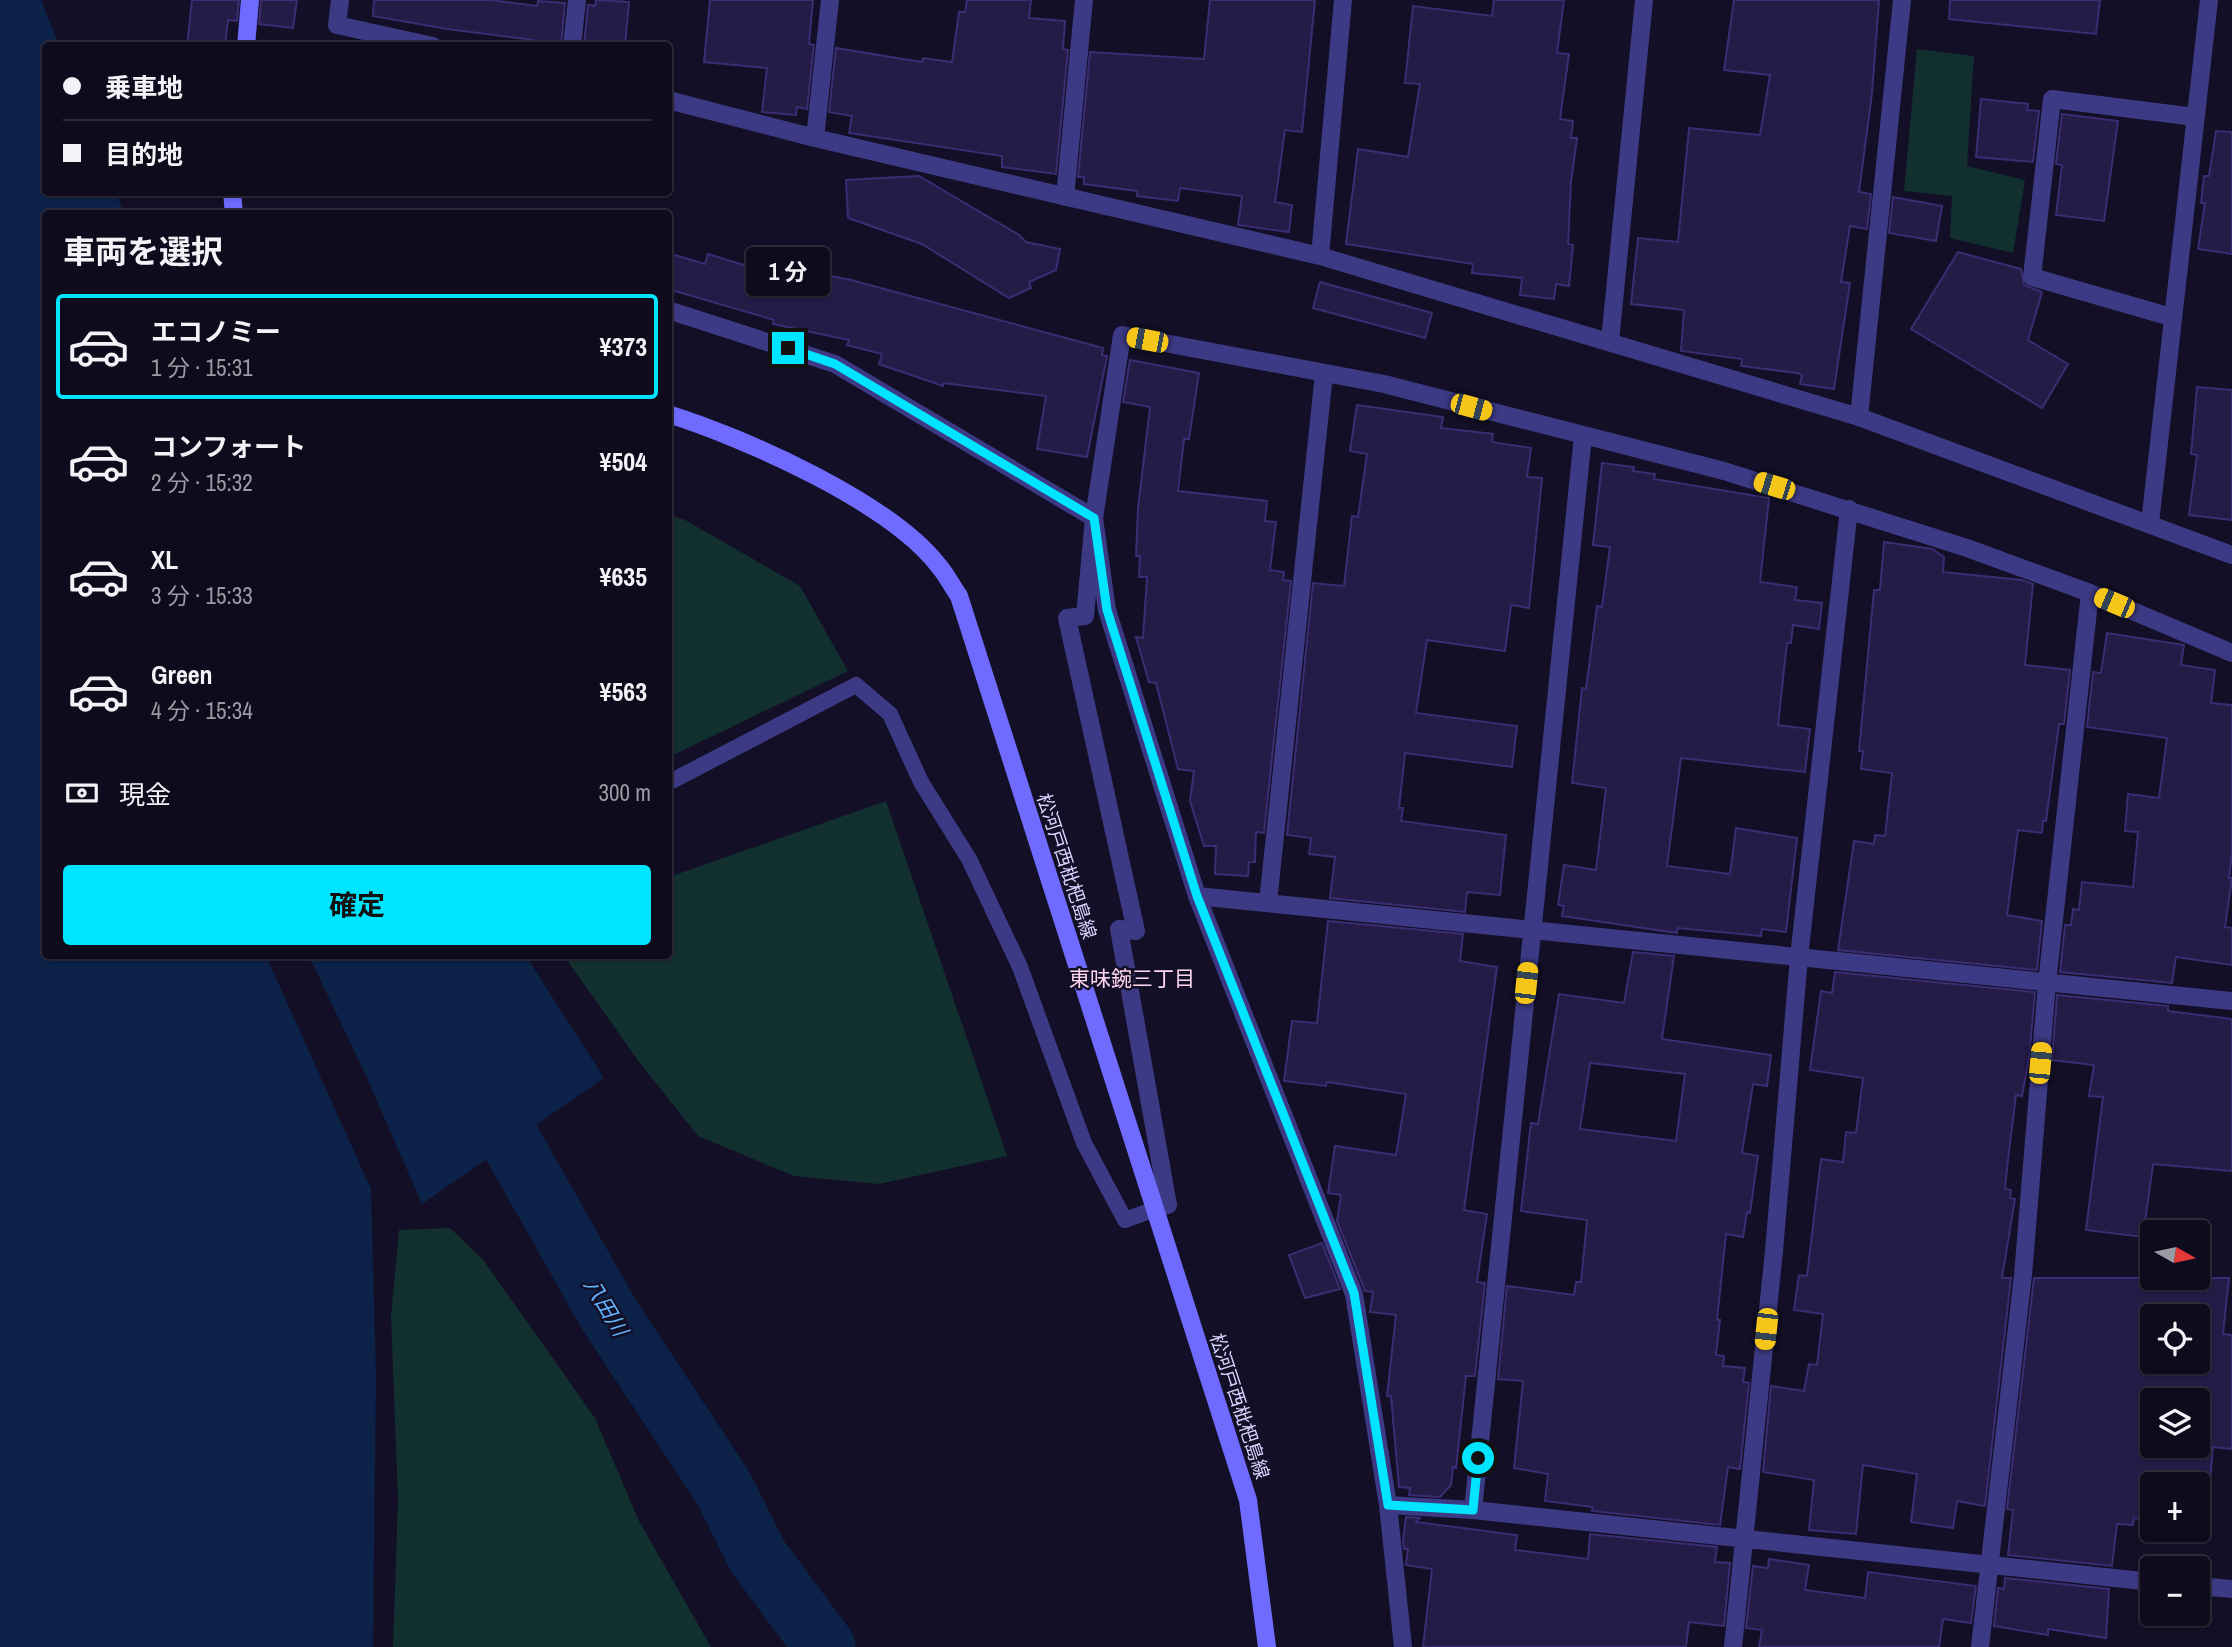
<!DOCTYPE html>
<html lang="ja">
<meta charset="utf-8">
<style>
body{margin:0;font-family:"Archivo Narrow","Noto Sans JP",sans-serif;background:#1c1929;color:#f1f3f6;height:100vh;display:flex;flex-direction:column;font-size:26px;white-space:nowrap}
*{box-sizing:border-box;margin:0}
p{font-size:23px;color:#9b9ba3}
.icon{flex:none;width:38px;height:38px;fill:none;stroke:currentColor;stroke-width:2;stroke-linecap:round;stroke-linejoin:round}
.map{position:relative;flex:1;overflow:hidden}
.details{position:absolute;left:42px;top:210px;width:630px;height:749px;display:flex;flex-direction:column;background:#0e0b1c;border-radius:7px;box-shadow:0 2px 5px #0004,0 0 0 2px #2e2b3b}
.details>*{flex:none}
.top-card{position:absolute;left:42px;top:42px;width:630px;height:154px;border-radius:7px;box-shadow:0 2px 5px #0004,0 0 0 2px #2e2b3b;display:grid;align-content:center;height:154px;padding:0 21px;background:#0e0b1c}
.needle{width:46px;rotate:99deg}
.controls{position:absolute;left:2140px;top:1220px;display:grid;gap:14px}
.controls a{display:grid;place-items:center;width:70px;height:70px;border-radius:7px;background:#0e0b1c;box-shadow:0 2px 5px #0004,0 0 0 2px #2e2b3b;font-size:35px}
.end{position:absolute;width:32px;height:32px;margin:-16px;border:9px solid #00e5ff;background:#111;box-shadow:0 0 0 4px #111}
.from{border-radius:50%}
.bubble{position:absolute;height:49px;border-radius:7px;background:#0e0b1c;box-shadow:0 2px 5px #0004,0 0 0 2px #2e2b3b;font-size:23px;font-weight:700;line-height:49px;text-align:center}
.car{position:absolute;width:21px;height:42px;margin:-21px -10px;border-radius:9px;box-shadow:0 0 5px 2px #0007;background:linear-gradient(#f5c518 24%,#345 0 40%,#f5c518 0 76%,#345 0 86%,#f5c518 0)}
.top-card b{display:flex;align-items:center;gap:24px;height:66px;font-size:26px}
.top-card b+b{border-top:2px solid #2e2b3b}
.top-card i{width:18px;height:18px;background:#f1f3f6}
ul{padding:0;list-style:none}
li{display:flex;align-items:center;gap:21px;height:105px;margin:0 14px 10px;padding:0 7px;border:4px solid transparent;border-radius:7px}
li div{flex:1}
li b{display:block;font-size:26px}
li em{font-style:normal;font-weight:700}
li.on{border-color:#00e5ff}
li>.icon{width:63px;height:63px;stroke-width:1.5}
h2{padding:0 21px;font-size:32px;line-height:84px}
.pay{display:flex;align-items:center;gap:18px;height:77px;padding:0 21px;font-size:26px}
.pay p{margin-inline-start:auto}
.primary-button{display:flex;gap:14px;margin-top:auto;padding:14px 21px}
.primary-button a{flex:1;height:80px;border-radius:7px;background:#00e5ff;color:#111;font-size:28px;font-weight:700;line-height:80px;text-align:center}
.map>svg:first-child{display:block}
</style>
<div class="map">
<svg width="2232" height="1647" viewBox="0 0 2232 1647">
<rect width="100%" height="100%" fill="#130f26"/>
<path fill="#12302f" d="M 1917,49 L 1974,56 L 1967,166 L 2025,180 L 2013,253 L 1950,238 L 1952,196 L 1904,191 Z
M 669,515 L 685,520 L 800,586 L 848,671 L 669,757 Z
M 886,801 L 1007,1156 L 879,1184 L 794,1176 L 698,1136 L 639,1062 L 569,963 L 569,956 L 668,956 L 669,877 Z
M 450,1228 L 484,1261 L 595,1418 L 639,1521 L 711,1647 L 393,1647 L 398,1500 L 391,1316 L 399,1230 Z"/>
<path fill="#0c2248" d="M 0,0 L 41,0 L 59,45 L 46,46 L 46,192 L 116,193 L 124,213 L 46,214 L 46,956 L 266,956 L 371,1189 L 376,1375 L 373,1647 L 0,1647 Z
M 309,956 L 526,956 L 604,1078 L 422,1204 L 367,1078 Z"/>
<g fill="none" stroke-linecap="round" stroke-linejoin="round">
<path stroke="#0c2248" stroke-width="61" d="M 406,956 L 608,1313 L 724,1489 L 758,1557 L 825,1647"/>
</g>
<path fill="#241b47" stroke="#3b2d73" stroke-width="2" fill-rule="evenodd" d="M 192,0 L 239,0 L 237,21 L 228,20 L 225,46 L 187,46 Z
M 261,0 L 297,0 L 293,28 L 259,24 Z
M 374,0 L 491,0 L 537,6 L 538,1 L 565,3 L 561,46 L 533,46 L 534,40 L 447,29 L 373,16 Z
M 596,0 L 629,2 L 625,46 L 584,46 L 588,5 L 595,6 Z
M 710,0 L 813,0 L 809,44 L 814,45 L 807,109 L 797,107 L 796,115 L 762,112 L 767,68 L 704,62 Z
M 967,0 L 1031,0 L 1029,18 L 1065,21 L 1063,49 L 1068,50 L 1056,174 L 1002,167 L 1002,156 L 849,133 L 852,116 L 829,112 L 836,48 L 922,62 L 923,58 L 952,62 L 959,12 L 965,12 Z
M 1210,0 L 1315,0 L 1302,132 L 1285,130 L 1275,202 L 1292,205 L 1289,232 L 1238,225 L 1242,196 L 1180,188 L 1178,201 L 1137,196 L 1137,191 L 1084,184 L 1084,177 L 1078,177 L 1090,52 L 1204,59 Z
M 1494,0 L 1564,0 L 1557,53 L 1569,54 L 1560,119 L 1573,121 L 1571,138 L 1577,138 L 1571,182 L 1568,244 L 1573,245 L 1569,286 L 1556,284 L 1554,299 L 1520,295 L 1522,278 L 1472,273 L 1473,264 L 1346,244 L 1358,149 L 1408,157 L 1420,84 L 1405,83 L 1413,6 L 1492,16 Z
M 1734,0 L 1879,0 L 1872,93 L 1859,192 L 1871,194 L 1867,229 L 1850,226 L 1841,282 L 1850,283 L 1834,389 L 1800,384 L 1802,375 L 1797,373 L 1741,366 L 1742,359 L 1681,351 L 1684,310 L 1631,304 L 1638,238 L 1678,242 L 1689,128 L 1760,135 L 1770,75 L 1724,70 Z
M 1950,0 L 2100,0 L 2096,34 L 1949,19 Z
M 1981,99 L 2028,104 L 2027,110 L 2039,111 L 2033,162 L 1976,157 Z
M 2062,114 L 2118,121 L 2104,221 L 2056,215 L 2062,165 L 2056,164 Z
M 2216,131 L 2232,132 L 2232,254 L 2198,249 L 2205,203 L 2201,203 L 2204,176 L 2209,176 Z
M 919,176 L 1019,235 L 1026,242 L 1060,249 L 1056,270 L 1029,282 L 1031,288 L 1009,298 L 922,244 L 848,218 L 846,180 Z
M 1893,197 L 1942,206 L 1936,241 L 1889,233 Z
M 1958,252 L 2021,269 L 2024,285 L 2042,292 L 2028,340 L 2068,364 L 2042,408 L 1911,329 Z
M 668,253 L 705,264 L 708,254 L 783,277 L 785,267 L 851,280 L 1103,348 L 1102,355 L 1107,356 L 1087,457 L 1037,449 L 1046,396 L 944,383 L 943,386 L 879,364 L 882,354 L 847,345 L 849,340 L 773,324 L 774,320 L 668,289 Z
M 1320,282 L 1432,313 L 1425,338 L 1313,308 Z
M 1130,360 L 1199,373 L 1189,439 L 1184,439 L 1178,491 L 1267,501 L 1265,521 L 1276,522 L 1270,570 L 1284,572 L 1283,580 L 1291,581 L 1264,833 L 1256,832 L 1255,862 L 1249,862 L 1248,876 L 1215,874 L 1216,846 L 1204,846 L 1190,801 L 1194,771 L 1178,769 L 1156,683 L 1149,682 L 1136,637 L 1143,638 L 1147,577 L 1139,577 L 1140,556 L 1136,556 L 1138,508 L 1150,407 L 1123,402 Z
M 2197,387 L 2232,390 L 2232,520 L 2189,515 L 2197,455 L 2191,454 Z
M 1357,405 L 1443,417 L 1441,428 L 1493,434 L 1492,442 L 1531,448 L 1527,477 L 1542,478 L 1529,608 L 1511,605 L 1505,651 L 1427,640 L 1416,713 L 1517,726 L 1512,767 L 1405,753 L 1399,808 L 1403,808 L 1401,821 L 1506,835 L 1500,895 L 1467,892 L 1465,912 L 1330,898 L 1335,857 L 1309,854 L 1311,838 L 1287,835 L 1313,583 L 1344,586 L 1352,516 L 1358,517 L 1367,454 L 1350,451 Z
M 1602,463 L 1634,467 L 1633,471 L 1655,474 L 1654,479 L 1769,498 L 1760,582 L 1797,587 L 1795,600 L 1822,603 L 1819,629 L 1793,625 L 1791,643 L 1787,643 L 1778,725 L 1810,729 L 1805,772 L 1681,758 L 1667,866 L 1730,874 L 1736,828 L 1797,838 L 1786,932 L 1762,929 L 1761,936 L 1678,928 L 1677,933 L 1562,916 L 1564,906 L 1558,905 L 1564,865 L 1596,870 L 1606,788 L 1572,783 L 1582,688 L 1586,689 L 1597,606 L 1602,607 L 1610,547 L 1593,545 Z
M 1884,542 L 1932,549 L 1944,557 L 1943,572 L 2022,580 L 2033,584 L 2025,665 L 2070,670 L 2064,724 L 2059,724 L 2046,821 L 2043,821 L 2042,833 L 2018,830 L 2007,915 L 2042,921 L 2037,970 L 1838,950 L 1854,841 L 1874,844 L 1875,835 L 1885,836 L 1892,773 L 1861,769 L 1863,751 L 1859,751 L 1874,590 L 1880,590 Z
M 2107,633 L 2184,645 L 2181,665 L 2215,670 L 2211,703 L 2232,705 L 2232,853 L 2229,878 L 2232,878 L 2225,927 L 2232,928 L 2232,965 L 2176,957 L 2172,983 L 2060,972 L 2065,925 L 2071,925 L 2073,909 L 2079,910 L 2082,882 L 2133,887 L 2138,832 L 2125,831 L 2128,794 L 2159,798 L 2167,738 L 2087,727 L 2093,672 L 2101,673 Z
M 1328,921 L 1463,934 L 1460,961 L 1497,967 L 1464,1210 L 1487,1214 L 1477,1282 L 1485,1283 L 1475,1376 L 1466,1376 L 1456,1468 L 1453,1467 L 1451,1485 L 1440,1497 L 1409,1495 L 1410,1488 L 1399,1487 L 1391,1396 L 1387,1396 L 1396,1315 L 1370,1312 L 1373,1292 L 1365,1291 L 1337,1221 L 1341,1195 L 1328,1193 L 1335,1146 L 1396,1155 L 1406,1094 L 1327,1082 L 1326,1086 L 1284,1081 L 1292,1021 L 1317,1023 Z
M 1633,952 L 1674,956 L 1662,1039 L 1771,1055 L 1767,1086 L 1753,1084 L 1742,1153 L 1758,1156 L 1750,1213 L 1747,1212 L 1743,1237 L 1726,1234 L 1717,1320 L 1720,1320 L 1716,1355 L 1724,1356 L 1723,1366 L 1745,1368 L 1743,1382 L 1749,1383 L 1740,1469 L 1728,1467 L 1720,1525 L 1592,1511 L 1593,1507 L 1545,1501 L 1548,1474 L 1514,1468 L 1523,1381 L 1498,1379 L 1507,1286 L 1574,1295 L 1576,1282 L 1581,1282 L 1587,1220 L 1521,1211 L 1531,1123 L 1538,1124 L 1559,994 L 1624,1003 ZM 1590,1063 L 1685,1074 L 1676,1141 L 1580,1129 Z
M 1835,972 L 2035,992 L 2029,1058 L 2022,1096 L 2016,1095 L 2008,1159 L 2005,1189 L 2011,1190 L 2010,1198 L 2015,1199 L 2002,1278 L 2011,1278 L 1985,1506 L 1957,1501 L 1953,1528 L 1911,1522 L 1917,1474 L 1863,1465 L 1856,1534 L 1809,1530 L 1814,1480 L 1763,1472 L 1771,1386 L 1804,1391 L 1809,1364 L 1817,1365 L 1823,1314 L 1794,1310 L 1799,1275 L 1807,1276 L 1821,1159 L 1843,1162 L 1846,1132 L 1856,1133 L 1863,1078 L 1810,1070 L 1821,991 L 1832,993 Z
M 2057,995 L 2168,1006 L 2168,1011 L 2232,1019 L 2232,1171 L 2153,1164 L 2143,1237 L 2086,1230 L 2103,1097 L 2089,1096 L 2094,1065 L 2052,1060 Z
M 1322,1243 L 1340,1289 L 1305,1298 L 1289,1255 Z
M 2034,1278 L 2229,1278 L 2223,1334 L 2232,1335 L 2232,1449 L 2213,1447 L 2206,1525 L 2198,1525 L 2198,1484 L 2152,1484 L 2152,1520 L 2134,1518 L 2133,1525 L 2117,1524 L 2112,1566 L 2008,1555 L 2013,1510 L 2007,1509 ZM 2152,1316 L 2198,1316 L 2198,1362 L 2152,1362 ZM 2152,1400 L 2198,1400 L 2198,1446 L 2152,1446 Z
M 1406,1517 L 1420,1518 L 1416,1522 L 1517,1535 L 1515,1550 L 1588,1559 L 1590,1534 L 1717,1547 L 1715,1562 L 1730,1563 L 1724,1626 L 1689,1622 L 1686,1647 L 1423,1647 L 1432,1569 L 1406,1565 L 1408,1549 L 1404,1549 L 1403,1541 Z
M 1769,1559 L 1809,1565 L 1805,1590 L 1865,1598 L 1868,1572 L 1976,1586 L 1971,1623 L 1943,1619 L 1939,1647 L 1759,1647 L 1762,1630 L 1746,1628 L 1753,1566 L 1768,1568 Z
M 2005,1578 L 2109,1589 L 2106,1638 L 2048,1629 L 2048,1635 L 1994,1626 L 1998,1588 L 2004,1589 Z"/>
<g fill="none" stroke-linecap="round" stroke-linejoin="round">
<path stroke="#3d3a85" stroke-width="16" d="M 668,783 L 856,685 L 890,714 L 921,782 L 969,859 L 1020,967 L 1084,1143 L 1125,1220 L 1155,1209"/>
<path stroke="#3d3a85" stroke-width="18" d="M 340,0 L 337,25 L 433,46
M 572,46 L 577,0
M 668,100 L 815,138 L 1320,256 L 1859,417 L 2232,555
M 815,138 L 830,0
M 1065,197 L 1084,0
M 1320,256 L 1343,0
M 668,310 L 835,364 L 1094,518 L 1085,616 L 1067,618 L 1136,931 L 1119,929 L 1168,1205 L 1155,1209
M 2171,317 L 2032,277 L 2052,99 L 2195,117
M 1610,341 L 1644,0
M 1859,417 L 1902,0
M 2150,523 L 2209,0
M 1197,896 L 2232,1001
M 1268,902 L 1324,374
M 1388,1505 L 1473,1510 L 2152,1582
M 1473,1510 L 1583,436
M 2198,1586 L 2232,1589
M 1403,1647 L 1388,1505 L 1354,1294 L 1197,896 L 1107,610 L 1094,518 L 1122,335 L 1384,384 L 1724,471 L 1967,548 L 2090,593 L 2232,653
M 1733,1647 L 1774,1251 L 1799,957 L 1849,509
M 1980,1647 L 2023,1275 L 2047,983 L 2090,593"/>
<path stroke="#6f6bff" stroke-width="18" d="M 246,46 L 250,0
M 232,192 L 234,214
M 668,414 C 745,438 889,502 938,565 C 946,574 952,586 959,596 L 1248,1500 L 1267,1647"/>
</g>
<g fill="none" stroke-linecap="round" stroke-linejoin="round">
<path stroke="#00e5ff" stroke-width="9" d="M 788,348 L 835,364 L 1094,518 L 1107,610 L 1197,896 L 1354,1293 L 1388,1505 L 1473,1510 L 1478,1458"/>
</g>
<g text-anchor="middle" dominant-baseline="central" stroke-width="5" stroke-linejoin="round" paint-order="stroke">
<g font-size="19" fill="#d9d4ff" stroke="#130f26">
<text transform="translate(1067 866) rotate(72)">松河戸西枇杷島線</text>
<text transform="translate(1240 1406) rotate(72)">松河戸西枇杷島線</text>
</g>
<g font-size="21" fill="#ffd6f0" stroke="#130f26">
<text x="1132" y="978">東味鋺三丁目</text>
</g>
<g font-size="21" font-style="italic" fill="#62b6ff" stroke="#130f26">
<text transform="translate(606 1307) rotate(59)">八田川</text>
</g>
</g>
</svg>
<div class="controls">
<a><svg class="needle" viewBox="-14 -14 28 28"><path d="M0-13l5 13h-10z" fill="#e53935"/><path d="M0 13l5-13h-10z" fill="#9b9ba3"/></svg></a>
<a><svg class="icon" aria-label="locate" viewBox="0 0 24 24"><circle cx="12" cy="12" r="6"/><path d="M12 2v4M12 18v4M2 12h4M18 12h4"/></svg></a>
<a><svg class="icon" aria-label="layers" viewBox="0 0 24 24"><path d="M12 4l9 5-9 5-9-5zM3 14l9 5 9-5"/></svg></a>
<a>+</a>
<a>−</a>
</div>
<i class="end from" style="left:1478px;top:1458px"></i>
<i class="end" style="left:788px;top:348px"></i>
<div class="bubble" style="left:746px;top:247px;width:84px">1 分</div>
<i class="car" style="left:1147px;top:340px;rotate:281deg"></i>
<i class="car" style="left:1471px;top:407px;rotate:105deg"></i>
<i class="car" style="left:1774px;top:486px;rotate:287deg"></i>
<i class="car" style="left:2114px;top:603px;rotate:293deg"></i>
<i class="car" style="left:1526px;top:983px;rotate:6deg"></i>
<i class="car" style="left:2040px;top:1063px;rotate:5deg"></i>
<i class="car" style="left:1766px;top:1329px;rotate:186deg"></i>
<div class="top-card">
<b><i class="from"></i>乗車地</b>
<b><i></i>目的地</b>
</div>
<section class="details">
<h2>車両を選択</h2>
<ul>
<li class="on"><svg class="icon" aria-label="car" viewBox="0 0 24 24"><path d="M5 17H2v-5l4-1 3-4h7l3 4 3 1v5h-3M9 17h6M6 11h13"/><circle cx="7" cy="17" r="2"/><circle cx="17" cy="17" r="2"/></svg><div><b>エコノミー</b><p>1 分 · 15:31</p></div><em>¥373</em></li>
<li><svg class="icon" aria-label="car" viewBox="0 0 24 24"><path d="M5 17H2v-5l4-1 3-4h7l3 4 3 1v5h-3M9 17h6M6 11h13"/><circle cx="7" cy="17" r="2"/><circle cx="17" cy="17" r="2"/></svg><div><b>コンフォート</b><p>2 分 · 15:32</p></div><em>¥504</em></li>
<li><svg class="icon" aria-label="car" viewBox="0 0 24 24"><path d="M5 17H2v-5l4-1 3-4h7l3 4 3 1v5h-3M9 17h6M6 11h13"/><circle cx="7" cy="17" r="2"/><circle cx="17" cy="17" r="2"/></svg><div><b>XL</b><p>3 分 · 15:33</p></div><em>¥635</em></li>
<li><svg class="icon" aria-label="car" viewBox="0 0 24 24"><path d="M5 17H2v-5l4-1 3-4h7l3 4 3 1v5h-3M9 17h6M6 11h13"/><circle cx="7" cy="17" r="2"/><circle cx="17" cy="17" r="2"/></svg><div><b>Green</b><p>4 分 · 15:34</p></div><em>¥563</em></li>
</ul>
<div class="pay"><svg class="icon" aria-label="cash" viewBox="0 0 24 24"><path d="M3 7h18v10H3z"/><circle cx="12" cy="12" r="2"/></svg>現金<p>300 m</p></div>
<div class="primary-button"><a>確定</a></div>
</section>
</div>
